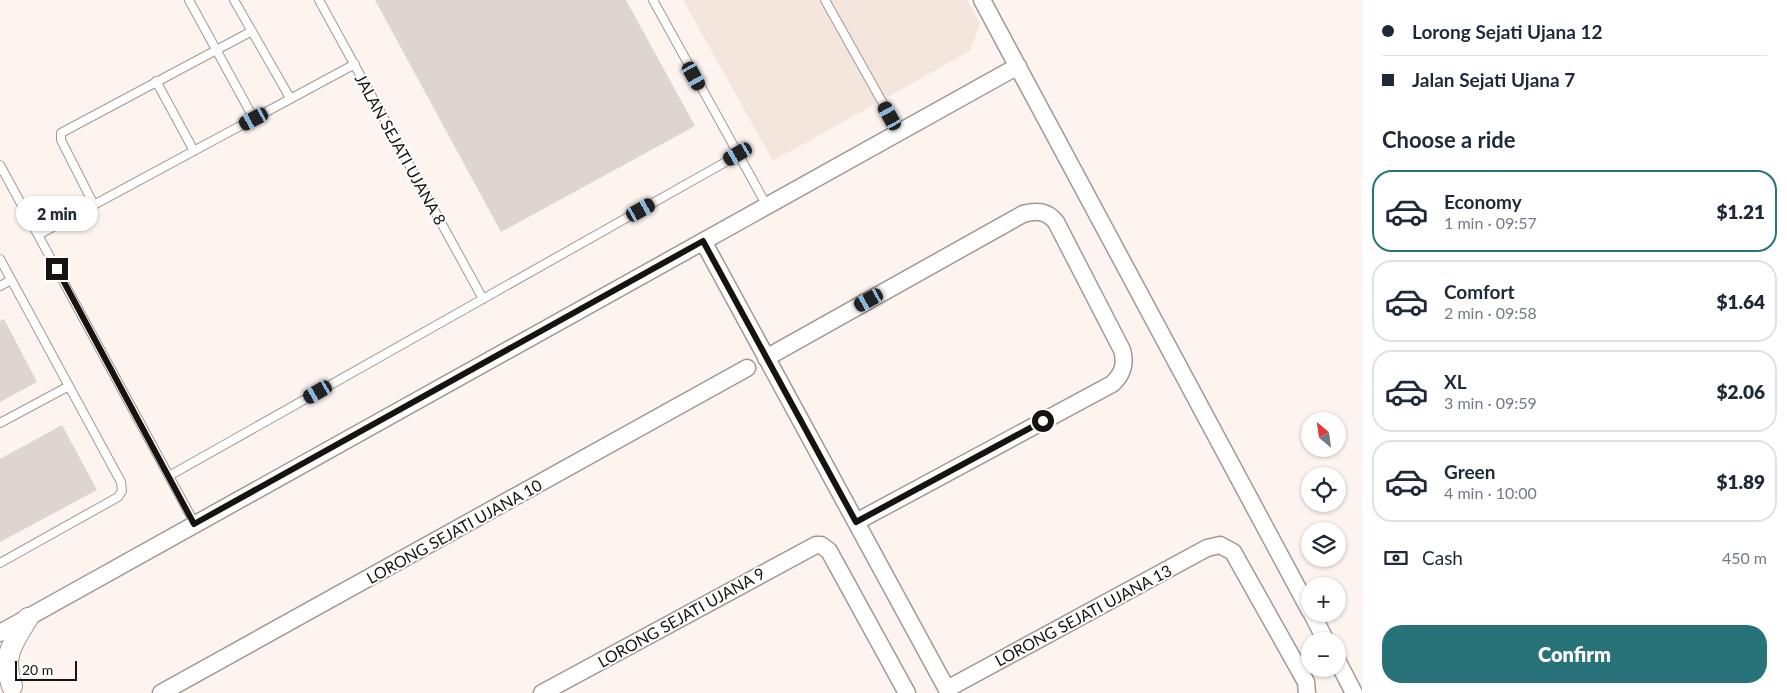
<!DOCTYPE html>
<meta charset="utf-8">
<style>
body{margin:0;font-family:Lato,sans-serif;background:#f6f6f7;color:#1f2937;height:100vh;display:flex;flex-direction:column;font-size:19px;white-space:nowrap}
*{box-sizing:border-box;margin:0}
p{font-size:16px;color:#747a83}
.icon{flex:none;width:28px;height:28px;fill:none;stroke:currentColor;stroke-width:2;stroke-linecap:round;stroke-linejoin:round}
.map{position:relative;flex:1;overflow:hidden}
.sheet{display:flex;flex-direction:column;background:#fff;width:425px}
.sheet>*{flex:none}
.banner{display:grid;align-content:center;height:110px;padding:0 20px;background:#fff}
.needle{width:32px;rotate:331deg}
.tools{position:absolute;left:1301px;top:412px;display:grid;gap:10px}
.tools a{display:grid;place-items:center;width:45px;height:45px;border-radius:50%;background:#fff;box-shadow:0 1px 4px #0004;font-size:25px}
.scale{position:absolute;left:15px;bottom:12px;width:62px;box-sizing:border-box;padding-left:5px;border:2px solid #161311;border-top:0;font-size:14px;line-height:18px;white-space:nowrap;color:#161311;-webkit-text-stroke:4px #fff;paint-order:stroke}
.end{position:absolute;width:22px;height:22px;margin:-11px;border:6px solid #161311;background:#fff;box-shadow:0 0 0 2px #fff}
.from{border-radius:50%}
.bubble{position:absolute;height:35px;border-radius:18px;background:#fff;box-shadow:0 1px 4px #0004;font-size:16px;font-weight:800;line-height:35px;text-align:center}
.car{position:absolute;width:15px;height:30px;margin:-15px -8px;border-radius:6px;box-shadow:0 0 4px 1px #0007;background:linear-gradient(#222 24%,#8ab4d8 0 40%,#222 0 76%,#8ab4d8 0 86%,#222 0)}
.banner b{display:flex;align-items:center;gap:18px;height:48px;font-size:19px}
.banner b+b{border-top:1px solid #e0e1e3}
.banner i{width:12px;height:12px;background:#1f2937}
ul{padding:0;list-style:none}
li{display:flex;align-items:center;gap:15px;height:82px;margin:0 10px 8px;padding:0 10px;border:2px solid #e0e1e3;border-radius:20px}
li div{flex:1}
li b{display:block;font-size:19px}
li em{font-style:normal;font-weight:800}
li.selected{border-color:#287279}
li>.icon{width:45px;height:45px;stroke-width:1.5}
h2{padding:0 20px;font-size:22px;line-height:60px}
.pay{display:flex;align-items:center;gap:12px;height:55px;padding:0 20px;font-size:19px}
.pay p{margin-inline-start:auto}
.button{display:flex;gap:10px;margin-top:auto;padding:10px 20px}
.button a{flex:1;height:58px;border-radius:20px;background:#287279;color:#fff;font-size:20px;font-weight:800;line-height:58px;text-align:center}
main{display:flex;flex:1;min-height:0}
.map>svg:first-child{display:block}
</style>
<main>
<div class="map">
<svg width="1362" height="693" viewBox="0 0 1362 693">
<rect width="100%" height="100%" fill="#fdf4ef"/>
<path fill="#f5e6dd" d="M 683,0 L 967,0 L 980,23 L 970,51 L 773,161 Z"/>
<path fill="#ddd5d0" d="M 375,0 L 626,0 L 695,126 L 501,232 Z
M 4,319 L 37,382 L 0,402 L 0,321 Z
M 62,425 L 97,490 L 0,542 L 0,459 Z"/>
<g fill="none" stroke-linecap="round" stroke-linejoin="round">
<defs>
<path id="service" d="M 189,0 L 254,119
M 234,0 L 290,98
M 319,0 L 483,299
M 653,0 L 767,206
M 825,0 L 899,132
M 156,81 L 194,151
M 0,165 L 195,524
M 94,205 L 61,140 L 61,133 L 252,31
M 38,235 L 355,64
M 0,259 L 121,482 L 122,491 L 118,497 L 0,563
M 0,286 L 11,280
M 0,423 L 69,386
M 169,476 L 738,155"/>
<path id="minor" d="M 982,0 L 1310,611
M 703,241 L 949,693
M 766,358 L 1023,214 C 1037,210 1047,211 1056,222 L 1122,350 C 1126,364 1123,374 1112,384 L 856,522
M 1312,614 L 1326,641
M 0,633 L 1018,66
M 1338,662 L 1354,693
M 947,689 L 1207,548 L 1220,545 L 1233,552 L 1306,682 L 1307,693
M 161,693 L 747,368
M 542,693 L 816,545 L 821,545 L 829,551 L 907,693"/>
<path id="tertiary" d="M 12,686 C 2,656 12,644 28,618"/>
</defs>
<use href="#service" stroke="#a09994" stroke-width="10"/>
<use href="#minor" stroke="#a09994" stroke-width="19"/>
<use href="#tertiary" stroke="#a09994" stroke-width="22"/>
<use href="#service" stroke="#fff" stroke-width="8"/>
<use href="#minor" stroke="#fff" stroke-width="16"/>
<use href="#tertiary" stroke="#fff" stroke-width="20"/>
</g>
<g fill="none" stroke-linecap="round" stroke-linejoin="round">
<path stroke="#161311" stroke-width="6" d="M 57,269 L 194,524 L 703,241 L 856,522 L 1043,421"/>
</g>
<g text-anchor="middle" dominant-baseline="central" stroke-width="4" stroke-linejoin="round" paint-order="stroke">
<g font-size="16" fill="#161311" stroke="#fff">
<text transform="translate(401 149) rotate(61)">JALAN SEJATI UJANA 8</text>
<text transform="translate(454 531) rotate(-29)">LORONG SEJATI UJANA 10</text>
<text transform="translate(1083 615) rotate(-28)">LORONG SEJATI UJANA 13</text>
<text transform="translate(681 617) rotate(-29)">LORONG SEJATI UJANA 9</text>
</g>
</g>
</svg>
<div class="tools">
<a><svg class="needle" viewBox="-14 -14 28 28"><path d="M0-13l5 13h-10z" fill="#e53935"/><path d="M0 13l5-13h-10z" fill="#747a83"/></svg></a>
<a><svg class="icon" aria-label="locate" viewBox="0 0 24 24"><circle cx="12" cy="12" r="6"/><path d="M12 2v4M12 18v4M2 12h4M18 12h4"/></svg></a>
<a><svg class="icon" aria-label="layers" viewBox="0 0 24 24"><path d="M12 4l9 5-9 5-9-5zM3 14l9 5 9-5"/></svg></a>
<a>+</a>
<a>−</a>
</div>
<div class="scale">20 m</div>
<i class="end from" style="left:1043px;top:421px"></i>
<i class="end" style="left:57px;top:269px"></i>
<div class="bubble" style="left:16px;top:196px;width:82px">2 min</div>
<i class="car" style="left:694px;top:76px;rotate:151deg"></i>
<i class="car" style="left:890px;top:116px;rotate:331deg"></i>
<i class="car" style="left:254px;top:119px;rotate:242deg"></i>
<i class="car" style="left:738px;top:154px;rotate:240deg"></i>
<i class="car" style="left:641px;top:210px;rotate:61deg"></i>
<i class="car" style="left:869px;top:300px;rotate:241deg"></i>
<i class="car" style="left:318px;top:392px;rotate:240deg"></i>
</div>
<section class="sheet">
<div class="banner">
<b><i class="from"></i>Lorong Sejati Ujana 12</b>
<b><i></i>Jalan Sejati Ujana 7</b>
</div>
<h2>Choose a ride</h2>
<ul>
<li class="selected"><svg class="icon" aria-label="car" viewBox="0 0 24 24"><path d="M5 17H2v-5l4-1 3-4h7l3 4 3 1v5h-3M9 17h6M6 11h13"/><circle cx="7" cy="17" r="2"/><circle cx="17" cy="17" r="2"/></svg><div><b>Economy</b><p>1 min · 09:57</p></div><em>$1.21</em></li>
<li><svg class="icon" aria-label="car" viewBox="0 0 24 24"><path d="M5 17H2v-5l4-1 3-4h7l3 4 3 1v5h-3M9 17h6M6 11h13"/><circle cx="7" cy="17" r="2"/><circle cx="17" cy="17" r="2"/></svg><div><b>Comfort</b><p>2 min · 09:58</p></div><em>$1.64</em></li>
<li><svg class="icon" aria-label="car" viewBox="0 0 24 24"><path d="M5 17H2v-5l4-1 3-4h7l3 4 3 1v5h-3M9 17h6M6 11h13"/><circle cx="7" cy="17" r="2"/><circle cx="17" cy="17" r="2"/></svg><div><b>XL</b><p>3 min · 09:59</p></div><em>$2.06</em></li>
<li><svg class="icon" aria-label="car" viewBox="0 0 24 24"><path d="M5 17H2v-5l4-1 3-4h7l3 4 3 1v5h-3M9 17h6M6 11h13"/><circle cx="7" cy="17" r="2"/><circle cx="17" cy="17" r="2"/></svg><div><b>Green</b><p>4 min · 10:00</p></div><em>$1.89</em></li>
</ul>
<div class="pay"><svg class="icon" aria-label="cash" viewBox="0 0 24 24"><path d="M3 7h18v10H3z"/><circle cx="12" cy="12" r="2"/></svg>Cash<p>450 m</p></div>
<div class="button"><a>Confirm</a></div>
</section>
</main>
